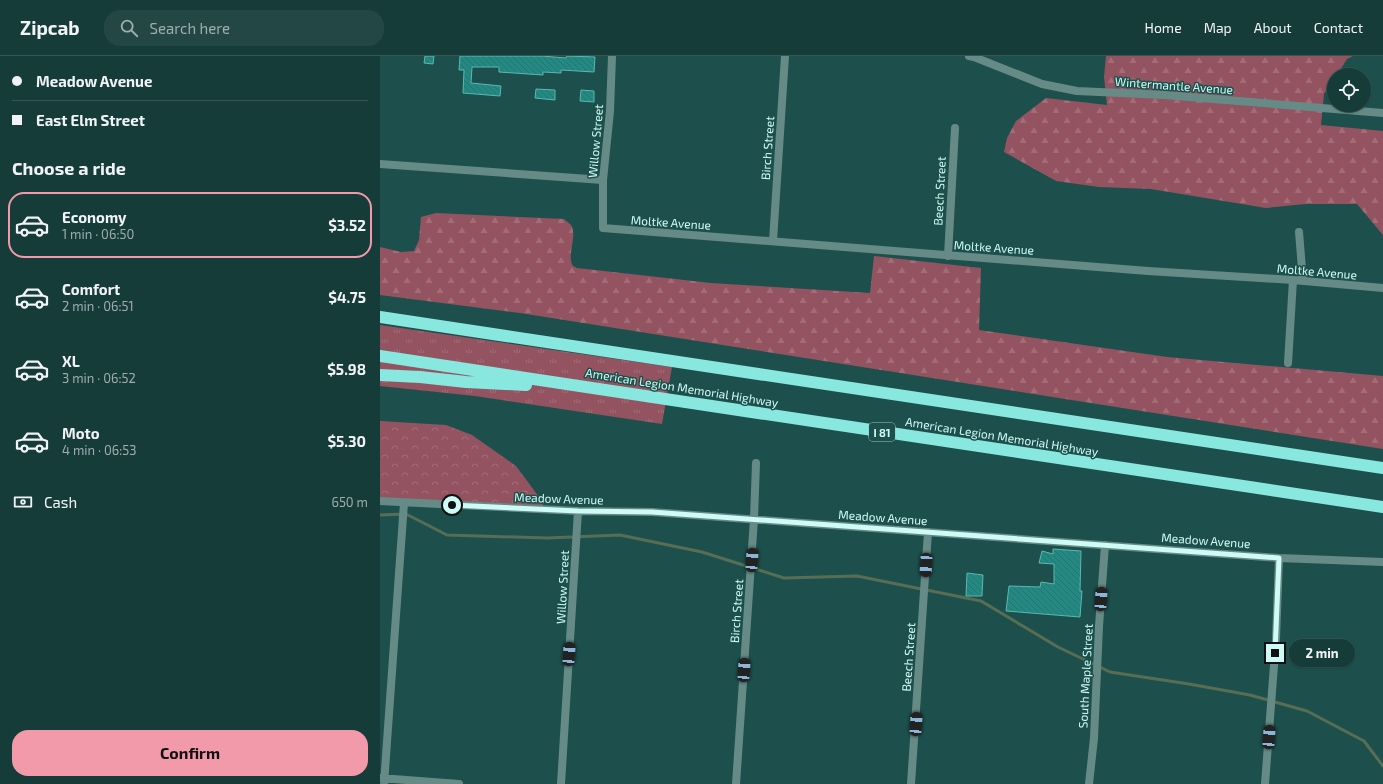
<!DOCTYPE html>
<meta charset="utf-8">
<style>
body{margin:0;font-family:"Exo 2",sans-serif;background:#234744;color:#f1f3f6;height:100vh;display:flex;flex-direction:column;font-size:15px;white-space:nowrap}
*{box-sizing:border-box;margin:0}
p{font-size:13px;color:#9eadae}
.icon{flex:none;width:22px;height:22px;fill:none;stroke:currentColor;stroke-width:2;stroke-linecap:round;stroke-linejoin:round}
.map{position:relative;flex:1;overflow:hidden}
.side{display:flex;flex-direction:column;background:#163c39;width:380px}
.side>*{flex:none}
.hud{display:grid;align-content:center;height:88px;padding:0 12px;background:#163c39}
.buttons{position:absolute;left:947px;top:12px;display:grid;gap:8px}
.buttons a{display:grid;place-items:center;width:44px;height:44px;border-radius:50%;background:#163c39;box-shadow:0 1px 3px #0004,0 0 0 1px #355653;font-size:20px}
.end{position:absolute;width:18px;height:18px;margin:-9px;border:5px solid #cffbf6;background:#111;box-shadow:0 0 0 2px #111}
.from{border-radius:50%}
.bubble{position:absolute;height:28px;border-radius:14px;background:#163c39;box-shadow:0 1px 3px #0004,0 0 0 1px #355653;font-size:13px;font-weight:700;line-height:28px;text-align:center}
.car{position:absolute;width:12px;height:24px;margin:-12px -6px;border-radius:5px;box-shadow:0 0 3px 1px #0007;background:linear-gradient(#222 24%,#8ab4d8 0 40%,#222 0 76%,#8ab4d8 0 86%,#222 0)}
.hud b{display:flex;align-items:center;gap:14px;height:38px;font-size:15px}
.hud b+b{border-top:1px solid #355653}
.hud i{width:10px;height:10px;background:#f1f3f6}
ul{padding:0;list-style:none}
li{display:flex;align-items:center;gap:12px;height:66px;margin:0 8px 6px;padding:0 4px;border:2px solid transparent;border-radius:16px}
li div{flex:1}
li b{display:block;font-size:15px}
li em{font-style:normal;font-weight:700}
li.current{border-color:#f39aaa}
li>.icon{width:36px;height:36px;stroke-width:1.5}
h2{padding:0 12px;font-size:18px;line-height:48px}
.pay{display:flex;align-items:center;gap:10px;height:44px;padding:0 12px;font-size:15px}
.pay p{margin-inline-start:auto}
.primary-button{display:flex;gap:8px;margin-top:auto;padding:8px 12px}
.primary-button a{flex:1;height:46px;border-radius:16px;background:#f39aaa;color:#111;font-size:16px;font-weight:700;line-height:46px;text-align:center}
header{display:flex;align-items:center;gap:24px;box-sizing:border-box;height:56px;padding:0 20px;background:#163c39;border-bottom:1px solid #355653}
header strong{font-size:19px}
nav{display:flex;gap:22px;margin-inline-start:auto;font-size:14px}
.search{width:280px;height:36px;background:#234744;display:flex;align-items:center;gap:10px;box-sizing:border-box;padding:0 14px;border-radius:16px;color:#9eadae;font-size:15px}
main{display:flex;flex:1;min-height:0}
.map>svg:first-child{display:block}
</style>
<header>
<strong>Zipcab</strong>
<div class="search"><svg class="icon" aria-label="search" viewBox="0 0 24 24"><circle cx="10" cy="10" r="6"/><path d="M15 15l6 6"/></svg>Search here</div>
<nav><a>Home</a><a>Map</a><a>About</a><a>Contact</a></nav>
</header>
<main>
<section class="side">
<div class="hud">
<b><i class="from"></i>Meadow Avenue</b>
<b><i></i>East Elm Street</b>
</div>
<h2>Choose a ride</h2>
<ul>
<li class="current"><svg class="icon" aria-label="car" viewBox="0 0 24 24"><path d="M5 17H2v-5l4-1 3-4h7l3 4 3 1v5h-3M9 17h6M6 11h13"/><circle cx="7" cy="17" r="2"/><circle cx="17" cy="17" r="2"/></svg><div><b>Economy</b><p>1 min · 06:50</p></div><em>$3.52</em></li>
<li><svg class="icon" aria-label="car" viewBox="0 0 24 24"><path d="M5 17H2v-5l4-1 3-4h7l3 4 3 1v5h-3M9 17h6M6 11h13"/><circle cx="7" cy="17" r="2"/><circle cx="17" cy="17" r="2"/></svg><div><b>Comfort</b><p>2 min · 06:51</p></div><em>$4.75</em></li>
<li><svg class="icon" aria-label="car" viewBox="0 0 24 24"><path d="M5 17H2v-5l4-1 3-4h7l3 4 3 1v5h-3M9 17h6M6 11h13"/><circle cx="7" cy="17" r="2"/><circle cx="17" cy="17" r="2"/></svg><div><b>XL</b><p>3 min · 06:52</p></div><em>$5.98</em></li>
<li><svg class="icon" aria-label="car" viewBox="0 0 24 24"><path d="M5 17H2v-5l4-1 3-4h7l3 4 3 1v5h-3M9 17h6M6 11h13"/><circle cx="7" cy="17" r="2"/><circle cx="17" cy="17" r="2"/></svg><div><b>Moto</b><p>4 min · 06:53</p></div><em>$5.30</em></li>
</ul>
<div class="pay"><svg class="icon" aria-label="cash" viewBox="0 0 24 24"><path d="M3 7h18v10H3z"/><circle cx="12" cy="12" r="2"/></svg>Cash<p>650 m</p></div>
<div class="primary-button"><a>Confirm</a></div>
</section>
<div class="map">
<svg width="1003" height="728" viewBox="0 0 1003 728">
<defs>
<pattern id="grass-tufts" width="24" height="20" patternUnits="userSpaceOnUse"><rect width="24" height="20" fill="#945360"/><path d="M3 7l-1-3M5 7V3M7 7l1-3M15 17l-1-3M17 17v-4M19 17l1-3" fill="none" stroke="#a26d77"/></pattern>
<pattern id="forest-firs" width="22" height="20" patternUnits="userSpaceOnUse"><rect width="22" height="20" fill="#945360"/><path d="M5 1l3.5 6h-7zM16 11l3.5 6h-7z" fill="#a26d77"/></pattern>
<pattern id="park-crowns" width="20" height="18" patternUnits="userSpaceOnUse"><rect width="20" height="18" fill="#945360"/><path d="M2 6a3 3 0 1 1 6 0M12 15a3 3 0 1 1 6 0" fill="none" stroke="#a26d77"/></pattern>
<pattern id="building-back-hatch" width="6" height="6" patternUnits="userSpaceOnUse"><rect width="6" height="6" fill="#228a83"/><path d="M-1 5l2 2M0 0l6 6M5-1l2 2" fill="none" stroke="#2d716c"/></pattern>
</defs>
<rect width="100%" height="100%" fill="#1d504c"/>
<path fill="url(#grass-tufts)" d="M 0,269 L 292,311 L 282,368 L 95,340 L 0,330 Z"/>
<path fill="url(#forest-firs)" d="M 726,0 L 973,0 L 967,3 L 957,19 L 954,19 L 954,23 L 944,38 L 941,69 L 1003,75 L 1003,179 L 977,148 L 925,148 L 886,152 L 771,133 L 719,131 L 676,125 L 624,96 L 627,82 L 636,65 L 666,42 L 727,49 L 724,21 Z
M 56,157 L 184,163 C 186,165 189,167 191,169 C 198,181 186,198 193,210 L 197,212 L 331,227 L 490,237 L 494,200 L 601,212 L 599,274 L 787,301 L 1003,320 L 1003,393 L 140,257 L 0,239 L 0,191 L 21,196 L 34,195 L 39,184 L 41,161 Z"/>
<path fill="url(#park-crowns)" d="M 0,365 L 66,369 L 92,379 L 136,410 L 162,445 L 165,457 L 0,447 Z"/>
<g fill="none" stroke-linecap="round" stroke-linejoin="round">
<path stroke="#576e55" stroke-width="3" d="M 0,459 L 26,458 L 67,479 L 167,482 L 240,479 L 322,496 L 404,522 L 477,520 L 601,545 L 678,591 L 730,616 L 809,628 L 870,639 L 927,655 L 984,685 L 1003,710"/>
</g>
<path fill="url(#building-back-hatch)" stroke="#59b9b1" d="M 45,0 L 54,0 L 53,8 L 44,7 Z
M 80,0 L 162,0 L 186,2 L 187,0 L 215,1 L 214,16 L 181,14 L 181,17 L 163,16 L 163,19 L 119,16 L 119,11 L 92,11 L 91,27 L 121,30 L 120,40 L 83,37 L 84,14 L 79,14 Z
M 156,33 L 175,34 L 175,44 L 155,42 Z
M 201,34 L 214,35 L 214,46 L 200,45 Z
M 673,493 L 701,495 L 700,535 L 702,535 L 700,561 L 626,555 L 629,530 L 660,531 L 661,526 L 674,528 L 674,508 L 659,507 L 662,495 L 673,498 Z
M 587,517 L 603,519 L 602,540 L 586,540 Z"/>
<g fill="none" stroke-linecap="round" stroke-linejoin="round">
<path stroke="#668b87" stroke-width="8" d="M 232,0 L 230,55 L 223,124 L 223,172 L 768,215 L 913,224 L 1003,232
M 589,0 L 594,1 L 662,28 L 697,35 L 785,39 L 1003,57
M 0,108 L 223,124
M 919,176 L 923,225
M 393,185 L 405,0
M 568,200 L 575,72
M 908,307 L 913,224
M 0,445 L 198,455 L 272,456 L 899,502 L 1003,506
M 0,722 L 79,728
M 4,728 L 24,447
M 181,728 L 198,455
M 356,728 L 374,463 L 376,407
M 531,728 L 548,476
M 709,728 L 714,682 L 719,570 L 725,489
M 885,728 L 896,583 L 899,502"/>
<path stroke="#88e7de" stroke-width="12" d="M 0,261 L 1003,412
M 0,300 L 1003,451
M 0,319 L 40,321 L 86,326 L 146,329"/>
</g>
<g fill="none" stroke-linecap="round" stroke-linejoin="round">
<path stroke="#cffbf6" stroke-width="5" d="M 72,449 L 198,455 L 272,456 L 899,502 L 895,597"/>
</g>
<g text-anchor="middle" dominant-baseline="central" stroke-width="3" stroke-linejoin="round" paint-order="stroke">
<rect fill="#1d504c" stroke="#9ac8c3" stroke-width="1" x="489" y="367" width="26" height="18" rx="3"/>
<g font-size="11" font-weight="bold" fill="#cffbf6">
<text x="502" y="376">I 81</text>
</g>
<g font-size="12" fill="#cffbf6" stroke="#1d504c">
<text transform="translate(794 29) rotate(4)">Wintermantle Avenue</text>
<text transform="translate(215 85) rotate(-85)">Willow Street</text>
<text transform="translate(387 92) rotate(-86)">Birch Street</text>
<text transform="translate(559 135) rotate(-87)">Beech Street</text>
<text transform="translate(291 166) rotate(4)">Moltke Avenue</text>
<text transform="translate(614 191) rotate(4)">Moltke Avenue</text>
<text transform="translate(937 215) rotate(5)">Moltke Avenue</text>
<text transform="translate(302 331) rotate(9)">American Legion Memorial Highway</text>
<text transform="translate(622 380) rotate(9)">American Legion Memorial Highway</text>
<text transform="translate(179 442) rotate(2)">Meadow Avenue</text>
<text transform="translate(503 461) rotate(4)">Meadow Avenue</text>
<text transform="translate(826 484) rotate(4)">Meadow Avenue</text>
<text transform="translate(182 531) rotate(-87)">Willow Street</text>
<text transform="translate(356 555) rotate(-86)">Birch Street</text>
<text transform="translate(528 601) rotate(-86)">Beech Street</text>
<text transform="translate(705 620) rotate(-87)">South Maple Street</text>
</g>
</g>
</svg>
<div class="buttons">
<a><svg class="icon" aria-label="locate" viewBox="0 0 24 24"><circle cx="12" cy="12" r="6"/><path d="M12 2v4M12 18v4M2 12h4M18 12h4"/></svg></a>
</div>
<i class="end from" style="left:72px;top:449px"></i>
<i class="end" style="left:895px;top:597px"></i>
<div class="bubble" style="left:909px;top:583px;width:66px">2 min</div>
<i class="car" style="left:372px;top:504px;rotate:4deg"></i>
<i class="car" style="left:546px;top:509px;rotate:183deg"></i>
<i class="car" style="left:721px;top:543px;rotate:4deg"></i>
<i class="car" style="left:189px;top:598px;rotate:4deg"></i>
<i class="car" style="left:364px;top:614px;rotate:4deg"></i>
<i class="car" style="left:536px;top:668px;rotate:4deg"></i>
<i class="car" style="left:889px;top:681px;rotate:4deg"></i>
</div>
</main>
